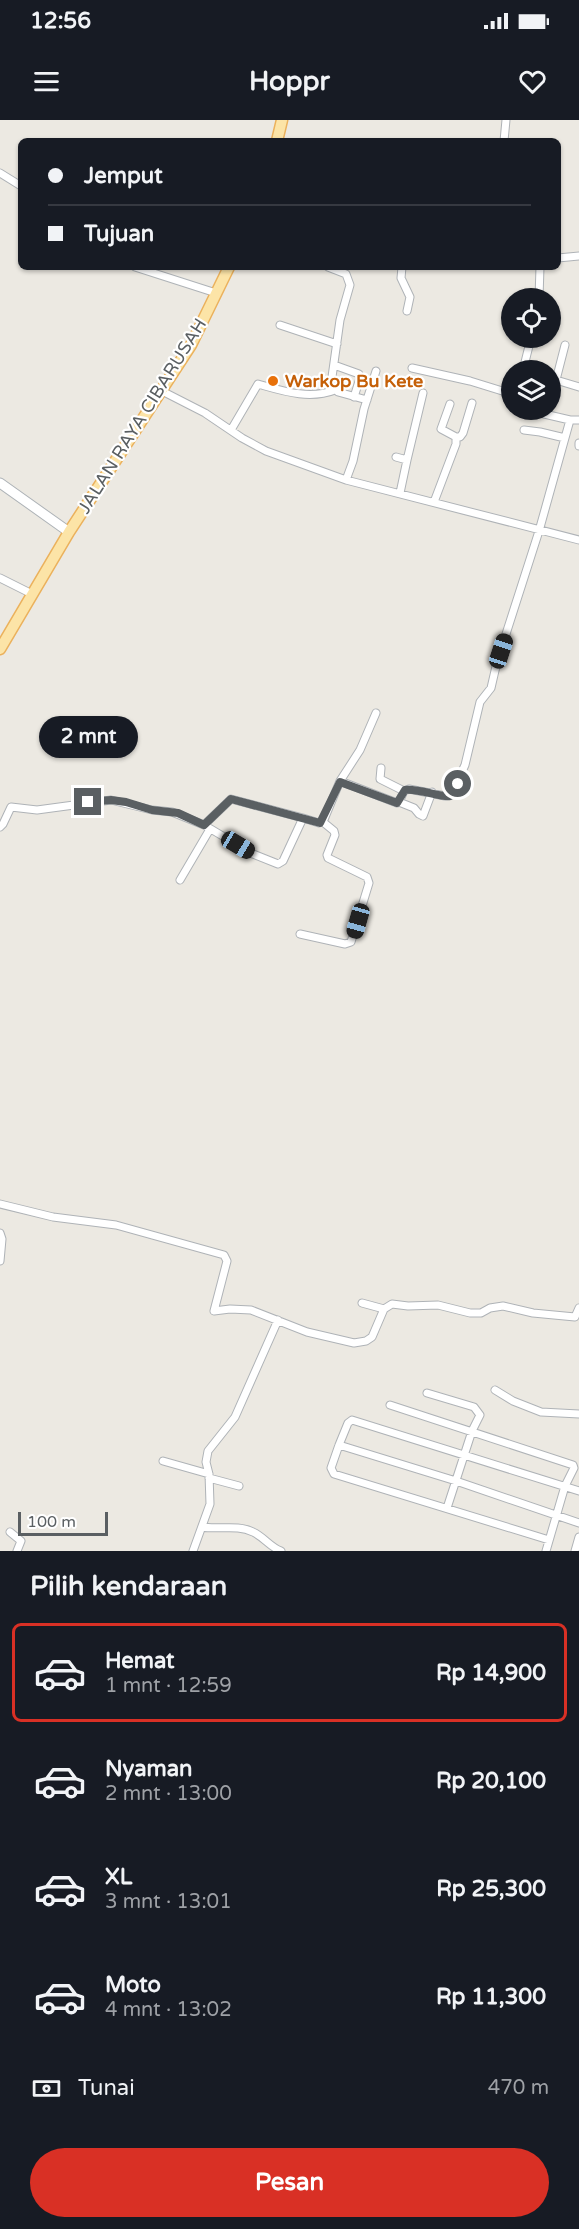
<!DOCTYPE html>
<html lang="id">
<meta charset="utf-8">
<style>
body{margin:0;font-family:"Varela Round",sans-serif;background:#20242c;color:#f1f3f6;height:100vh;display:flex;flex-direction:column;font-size:22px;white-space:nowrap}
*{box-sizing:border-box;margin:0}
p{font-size:20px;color:#9ea1a6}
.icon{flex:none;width:33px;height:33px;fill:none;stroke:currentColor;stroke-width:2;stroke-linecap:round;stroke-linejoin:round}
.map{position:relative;height:1431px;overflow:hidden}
.sheet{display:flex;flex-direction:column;background:#171b24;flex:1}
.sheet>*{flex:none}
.hud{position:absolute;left:18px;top:18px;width:543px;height:132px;border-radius:9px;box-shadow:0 2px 4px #0004;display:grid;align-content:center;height:132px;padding:0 30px;background:#171b24}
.controls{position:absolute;left:501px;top:168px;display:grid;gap:12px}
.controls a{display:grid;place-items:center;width:60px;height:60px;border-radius:50%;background:#171b24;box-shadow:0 2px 4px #0004;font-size:30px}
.scale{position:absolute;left:18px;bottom:15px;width:90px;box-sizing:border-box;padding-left:6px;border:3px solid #5a5f62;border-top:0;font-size:16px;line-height:21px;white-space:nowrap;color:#5a5f62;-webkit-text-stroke:4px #fff;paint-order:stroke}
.end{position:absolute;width:27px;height:27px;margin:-14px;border:8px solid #5a5f62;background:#fff;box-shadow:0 0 0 3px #fff}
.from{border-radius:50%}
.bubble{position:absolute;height:42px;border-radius:21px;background:#171b24;box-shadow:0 2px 4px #0004;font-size:20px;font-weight:800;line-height:42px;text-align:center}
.car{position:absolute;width:18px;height:36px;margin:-18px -9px;border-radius:8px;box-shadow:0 0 4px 2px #0007;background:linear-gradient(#222 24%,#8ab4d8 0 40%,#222 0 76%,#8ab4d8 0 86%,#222 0)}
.hud b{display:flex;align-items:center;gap:21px;height:57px;font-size:22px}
.hud b+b{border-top:2px solid #363941}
.hud i{width:15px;height:15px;background:#f1f3f6}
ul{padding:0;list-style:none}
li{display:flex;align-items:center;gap:18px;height:99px;margin:0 12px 9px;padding:0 18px;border:3px solid transparent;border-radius:9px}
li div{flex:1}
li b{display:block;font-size:22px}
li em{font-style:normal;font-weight:800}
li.current{border-color:#d93025}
li>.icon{width:54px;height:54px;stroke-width:1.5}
h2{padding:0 30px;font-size:27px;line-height:72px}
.pay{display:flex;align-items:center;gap:15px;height:66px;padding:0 30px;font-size:22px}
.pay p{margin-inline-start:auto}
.button{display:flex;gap:12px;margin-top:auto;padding:12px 30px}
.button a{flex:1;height:69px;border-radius:36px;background:#d93025;color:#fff;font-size:24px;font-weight:800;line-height:69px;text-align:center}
.status{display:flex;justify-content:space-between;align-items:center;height:42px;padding:0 30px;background:#171b24;direction:ltr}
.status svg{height:16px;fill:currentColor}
header{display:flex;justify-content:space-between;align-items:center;height:78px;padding:0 30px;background:#171b24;font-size:27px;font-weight:800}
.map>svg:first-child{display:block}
</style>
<div class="status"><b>12:56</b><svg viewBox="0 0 49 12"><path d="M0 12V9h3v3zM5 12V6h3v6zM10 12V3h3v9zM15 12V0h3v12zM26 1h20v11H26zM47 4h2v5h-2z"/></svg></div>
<header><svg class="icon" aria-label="menu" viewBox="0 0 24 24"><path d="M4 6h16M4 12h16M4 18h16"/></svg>Hoppr<svg class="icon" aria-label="heart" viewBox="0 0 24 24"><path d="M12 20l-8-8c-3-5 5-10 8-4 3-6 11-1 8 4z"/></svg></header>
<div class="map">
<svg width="579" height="1431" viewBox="0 0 579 1431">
<rect width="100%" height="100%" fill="#ece9e2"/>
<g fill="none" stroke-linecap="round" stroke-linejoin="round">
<defs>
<path id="street" d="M 504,21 L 506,0
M 0,53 L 21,66
M 558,138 L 579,136
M 135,147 L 216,173
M 328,147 L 346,154 L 350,165 L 340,200 L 331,264 L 338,272 L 367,280
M 402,147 L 401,158 L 410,177 L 407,191
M 539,178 L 540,147
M 280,205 L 337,224
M 565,225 L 556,260 L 579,267
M 334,245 L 359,254 L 360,258 L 354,277
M 412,248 L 470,261 L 512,274
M 523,250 L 531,218
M 550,269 L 556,260
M 160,270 L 205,293 L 242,318 L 266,331 L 346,360 L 579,420
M 527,290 L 570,300
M 231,310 L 258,264 C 283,271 309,280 335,270
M 524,310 L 540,312 L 565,318
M 456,317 L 460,317 L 463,313 L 472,283
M 579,326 L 579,323
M 396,337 L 407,340 L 400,373
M 407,340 L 423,273
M 346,360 L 353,341 L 364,289 L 376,251
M 434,382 L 456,324 L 456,317 L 441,309 L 450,284
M 0,458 L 32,474
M 381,648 L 380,659 L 404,671
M 340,661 L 360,630 L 376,593
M 399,682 L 414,688 L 419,694 L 423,696 L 432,672
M 204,705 L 231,679 L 303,698
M 0,707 L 3,704 L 11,687 L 37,690 L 111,680 L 152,690 L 172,692 L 204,705 L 253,734 L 278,744 L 283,741 L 303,698 L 319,703 L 323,702 L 340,661 L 397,683 L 400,680 L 404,671 L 409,669 L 445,676 L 451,675 L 465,645 L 480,582 L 491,568 L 497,542 L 539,411 L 570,300 L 579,300
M 180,760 L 210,709
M 300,814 L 345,824 L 351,822 L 369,763 L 367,757 L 328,738 L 327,735 L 335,715 L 334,711 L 323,702
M 0,1084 L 53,1097 L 116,1105 L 224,1135 L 227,1141 L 214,1191 L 230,1189 L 251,1190 L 307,1212 L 354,1223 L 366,1221 L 372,1217 L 384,1189 L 392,1184 L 408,1186 L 438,1185 L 470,1193 L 481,1193 L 490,1188 L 503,1186 L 533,1193 L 575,1197 L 579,1188
M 0,1113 L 2,1119 L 0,1141
M 362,1183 L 384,1189
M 495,1270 L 513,1281 L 541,1292 L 579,1294
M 427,1273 L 474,1287 L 480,1295 L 472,1311 L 447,1388
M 390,1285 L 573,1345 L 574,1348 L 565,1366 L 546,1431
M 339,1325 L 348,1303 L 352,1300 L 579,1371
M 163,1341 L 209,1354
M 209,1358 L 239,1366
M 202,1407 C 219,1410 237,1404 253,1412 C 264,1417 270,1427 281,1431
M 10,1412 L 21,1421 L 17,1431
M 549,1420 L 334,1354 L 331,1348 L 339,1325 L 456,1361 L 579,1403
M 193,1431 L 210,1384 L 209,1354 L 206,1342 L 208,1331 L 235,1297 L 278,1200
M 575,1431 L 579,1417"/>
<path id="secondary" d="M 0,363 L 69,412"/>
<path id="primary" d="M 277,21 L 282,0
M 0,529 L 69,412 L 191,225 L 229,147"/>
</defs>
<use href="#street" stroke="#afb3b7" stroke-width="9"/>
<use href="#secondary" stroke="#aeb3b7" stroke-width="11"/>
<use href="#primary" stroke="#ebb15c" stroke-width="13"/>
<use href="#street" stroke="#fff" stroke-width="7"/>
<use href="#secondary" stroke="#fff" stroke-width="9"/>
<use href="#primary" stroke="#fce4a7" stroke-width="10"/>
</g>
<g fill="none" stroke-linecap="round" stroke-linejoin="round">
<path stroke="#5a5f62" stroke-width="8" d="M 88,682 L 111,680 L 126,682 L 152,690 L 178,693 L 204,705 L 231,679 L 320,703 L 340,662 L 397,683 L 405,670 C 418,668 442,678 450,676 C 455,674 456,668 458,664"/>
</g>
<circle fill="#e8710a" stroke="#fff" stroke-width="2" cx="273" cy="261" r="6"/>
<g text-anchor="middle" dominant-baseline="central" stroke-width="4.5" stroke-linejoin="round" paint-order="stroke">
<g font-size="18" font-weight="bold" fill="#c56008" stroke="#fff" text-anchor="start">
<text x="285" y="261">Warkop Bu Kete</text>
</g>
<g font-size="18" fill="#5a5f62" stroke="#fff">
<text transform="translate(142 296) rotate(-58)">JALAN RAYA CIBARUSAH</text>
</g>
</g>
</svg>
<div class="controls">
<a><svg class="icon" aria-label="locate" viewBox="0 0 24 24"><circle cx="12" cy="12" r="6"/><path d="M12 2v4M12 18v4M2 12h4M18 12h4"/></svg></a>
<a><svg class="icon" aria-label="layers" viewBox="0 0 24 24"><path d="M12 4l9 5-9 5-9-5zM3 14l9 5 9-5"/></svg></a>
</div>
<div class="scale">100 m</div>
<i class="end from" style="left:458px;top:664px"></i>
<i class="end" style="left:88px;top:682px"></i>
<div class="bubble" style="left:39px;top:596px;width:99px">2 mnt</div>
<i class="car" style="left:501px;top:531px;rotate:18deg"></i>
<i class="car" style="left:238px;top:725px;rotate:121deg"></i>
<i class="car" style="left:358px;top:801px;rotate:196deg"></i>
<div class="hud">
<b><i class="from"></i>Jemput</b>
<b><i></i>Tujuan</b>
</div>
</div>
<section class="sheet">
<h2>Pilih kendaraan</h2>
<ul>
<li class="current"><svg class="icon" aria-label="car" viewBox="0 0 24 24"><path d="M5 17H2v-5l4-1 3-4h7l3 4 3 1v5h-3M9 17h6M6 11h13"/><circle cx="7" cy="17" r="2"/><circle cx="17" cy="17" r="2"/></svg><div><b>Hemat</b><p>1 mnt · 12:59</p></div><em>Rp 14,900</em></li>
<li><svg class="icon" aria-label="car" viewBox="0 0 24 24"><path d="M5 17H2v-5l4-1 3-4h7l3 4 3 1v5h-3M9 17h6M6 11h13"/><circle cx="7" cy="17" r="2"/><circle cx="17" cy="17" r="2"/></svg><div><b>Nyaman</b><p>2 mnt · 13:00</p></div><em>Rp 20,100</em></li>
<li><svg class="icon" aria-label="car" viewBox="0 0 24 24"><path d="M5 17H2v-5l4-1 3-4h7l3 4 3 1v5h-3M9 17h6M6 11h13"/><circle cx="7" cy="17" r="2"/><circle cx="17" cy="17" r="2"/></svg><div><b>XL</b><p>3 mnt · 13:01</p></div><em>Rp 25,300</em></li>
<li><svg class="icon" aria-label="car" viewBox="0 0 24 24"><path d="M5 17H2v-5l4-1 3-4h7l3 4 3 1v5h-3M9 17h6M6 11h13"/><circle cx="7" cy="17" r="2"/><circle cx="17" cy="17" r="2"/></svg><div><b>Moto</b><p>4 mnt · 13:02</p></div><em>Rp 11,300</em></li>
</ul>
<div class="pay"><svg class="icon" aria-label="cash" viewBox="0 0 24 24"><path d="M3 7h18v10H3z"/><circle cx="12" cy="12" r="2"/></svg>Tunai<p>470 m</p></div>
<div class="button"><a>Pesan</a></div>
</section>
